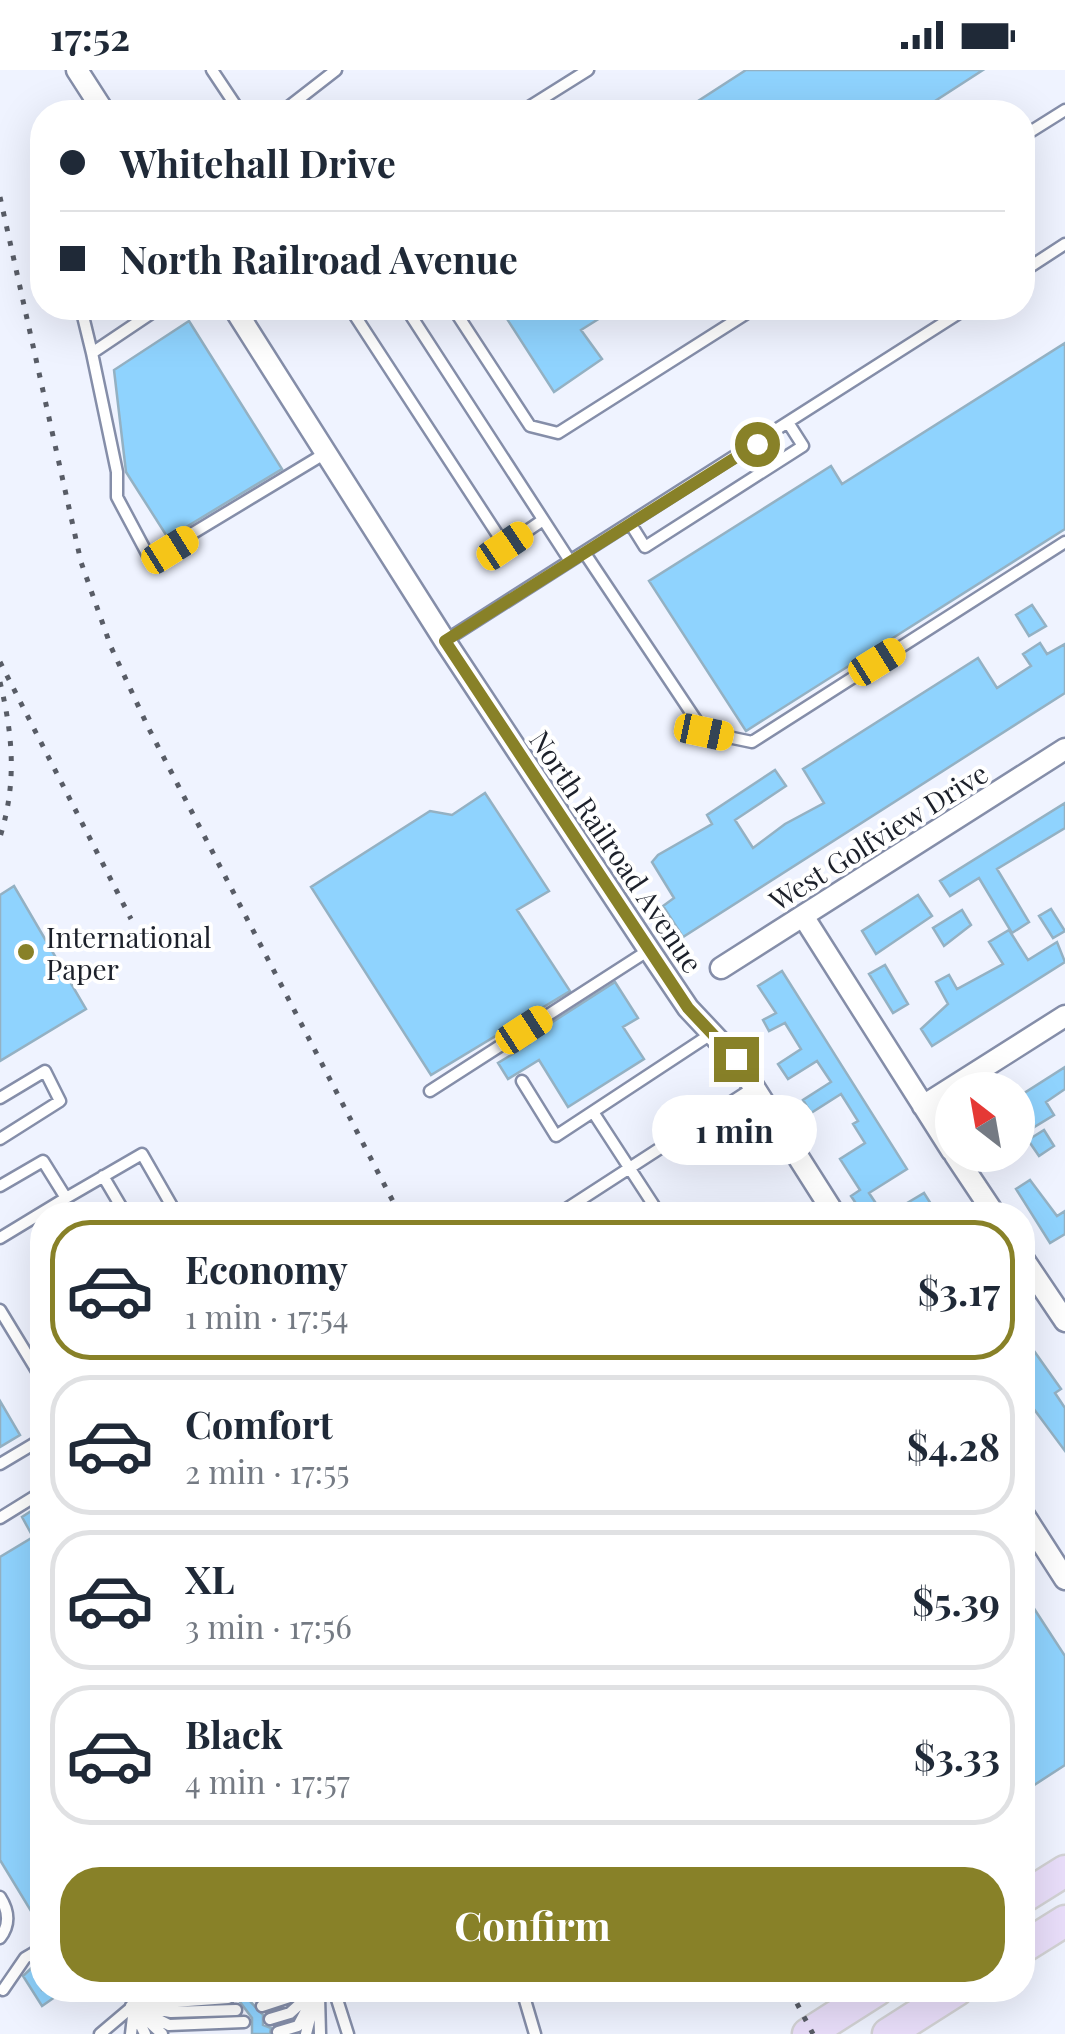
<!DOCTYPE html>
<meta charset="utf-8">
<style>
body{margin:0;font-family:"Playfair Display",serif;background:#f6f6f7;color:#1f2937;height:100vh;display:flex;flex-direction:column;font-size:38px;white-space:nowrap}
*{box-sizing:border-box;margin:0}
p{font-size:32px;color:#747a83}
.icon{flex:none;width:55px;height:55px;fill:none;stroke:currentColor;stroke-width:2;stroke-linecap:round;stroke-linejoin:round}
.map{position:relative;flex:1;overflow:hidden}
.panel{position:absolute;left:30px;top:1132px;width:1005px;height:800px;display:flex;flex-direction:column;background:#fff;border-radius:40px;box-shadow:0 10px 40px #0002}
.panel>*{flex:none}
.hud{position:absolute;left:30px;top:30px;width:1005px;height:220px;border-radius:40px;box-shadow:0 10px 40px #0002;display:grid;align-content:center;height:220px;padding:0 30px;background:#fff}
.needle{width:65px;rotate:329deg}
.fabs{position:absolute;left:935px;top:1002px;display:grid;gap:20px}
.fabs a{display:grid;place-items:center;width:100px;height:100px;border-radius:50%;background:#fff;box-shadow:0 10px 40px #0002;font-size:50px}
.end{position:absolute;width:45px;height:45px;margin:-22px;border:12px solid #888128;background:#fff;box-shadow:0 0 0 5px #fff}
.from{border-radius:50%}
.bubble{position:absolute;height:70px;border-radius:35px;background:#fff;box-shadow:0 10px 40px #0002;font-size:32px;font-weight:700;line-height:70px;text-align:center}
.car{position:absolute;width:30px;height:60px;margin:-30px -15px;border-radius:12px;box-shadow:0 0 8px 2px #0007;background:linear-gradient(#f5c518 24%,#345 0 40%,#f5c518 0 76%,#345 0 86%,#f5c518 0)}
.hud b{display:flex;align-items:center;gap:35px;height:95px;font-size:38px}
.hud b+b{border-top:2px solid #e0e1e3}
.hud i{width:25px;height:25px;background:#1f2937}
ul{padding:18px 0 0;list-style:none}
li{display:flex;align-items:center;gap:30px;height:140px;margin:0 20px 15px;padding:0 10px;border:5px solid #e0e1e3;border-radius:40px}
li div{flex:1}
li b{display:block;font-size:38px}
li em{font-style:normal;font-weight:700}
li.active{border-color:#888128}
li>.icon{width:90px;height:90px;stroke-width:1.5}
.primary-button{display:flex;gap:20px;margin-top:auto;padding:20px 30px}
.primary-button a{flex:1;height:115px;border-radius:40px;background:#888128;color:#fff;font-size:40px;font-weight:700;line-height:115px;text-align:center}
.status{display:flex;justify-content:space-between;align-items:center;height:70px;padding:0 50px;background:#fff;direction:ltr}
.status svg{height:28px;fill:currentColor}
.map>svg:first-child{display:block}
</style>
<div class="status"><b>17:52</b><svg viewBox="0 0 49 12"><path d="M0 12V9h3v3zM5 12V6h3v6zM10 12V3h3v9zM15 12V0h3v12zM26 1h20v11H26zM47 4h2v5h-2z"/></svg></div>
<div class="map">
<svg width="1065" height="1964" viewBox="0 0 1065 1964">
<rect width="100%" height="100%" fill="#eff3ff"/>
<path fill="#8fd3fe" stroke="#94b1c3" stroke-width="2.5" d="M 746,0 L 983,0 L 918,42 L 681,42 Z
M 500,238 L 616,238 L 581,260 L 602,289 L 554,322 Z
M 189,251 L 282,399 L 168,468 L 126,402 L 114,300 Z
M 1065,273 L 1065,459 L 746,661 L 649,511 L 831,396 L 842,414 Z
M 1032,535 L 1046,556 L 1029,566 L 1016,545 Z
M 1040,573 L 1047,584 L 1065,574 L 1065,623 L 683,867 L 663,836 L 674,828 L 652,792 L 658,785 L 712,754 L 707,745 L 775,700 L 786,716 L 735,750 L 753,778 L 785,754 L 824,733 L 803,699 L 978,588 L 997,618 L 1031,596 L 1023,584 Z
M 485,723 L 549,821 L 517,840 L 570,921 L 431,1005 L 311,817 L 430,741 L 452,745 Z
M 1065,733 L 1065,758 L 997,799 L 1029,852 L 1012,863 L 979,808 L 950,826 L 940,811 Z
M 14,816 L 86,939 L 0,991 L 0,825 Z
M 918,825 L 932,846 L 876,884 L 862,861 Z
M 1051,839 L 1065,861 L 1053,868 L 1039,846 Z
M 962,840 L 971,855 L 944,876 L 933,858 Z
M 1009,860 L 1028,890 L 1057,872 L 1065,892 L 932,976 L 921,959 L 948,934 L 936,912 L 949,905 L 957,919 L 1003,894 L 989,872 Z
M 885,895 L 908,934 L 893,943 L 869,904 Z
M 782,901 L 907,1099 L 869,1123 L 877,1135 L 863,1144 L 851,1126 L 860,1120 L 840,1089 L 865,1073 L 853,1054 L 858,1051 L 841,1024 L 811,1043 L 803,1030 L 831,1012 L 817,991 L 788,1009 L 778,994 L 801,979 L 785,953 L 769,961 L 763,950 L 776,943 L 758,916 Z
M 615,912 L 638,948 L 623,957 L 644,989 L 568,1037 L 539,990 L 508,1009 L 498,993 L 529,974 L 526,969 Z
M 1065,997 L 1065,1019 L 1046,1032 L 1054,1045 L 1031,1059 L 1018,1037 L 1018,1027 Z
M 1044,1060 L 1054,1076 L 1039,1086 L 1028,1070 Z
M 1030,1110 L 1057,1146 L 1065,1141 L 1065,1164 L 1050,1173 L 1016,1119 Z
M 924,1123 L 938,1145 L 887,1145 Z
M 1022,1264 L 1061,1319 L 1055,1323 L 1065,1338 L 1065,1381 L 1022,1323 Z
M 0,1331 L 20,1365 L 0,1377 Z
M 42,1434 L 42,1840 L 34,1846 L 0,1790 L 0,1487 L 33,1467 L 22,1447 Z
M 1022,1520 L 1065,1586 L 1065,1695 L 1022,1723 Z
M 42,1888 L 42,1920 L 65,1920 L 42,1936 L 23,1906 Z
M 231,1920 L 246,1920 L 247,1928 L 263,1945 L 263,1955 L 271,1958 L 270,1964 L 252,1964 L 252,1948 Z"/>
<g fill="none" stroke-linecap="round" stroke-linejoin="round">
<defs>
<path id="service" d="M 212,0 L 240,42
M 282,42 L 336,0
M 521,42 L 588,0
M 1022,67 L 1065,40
M 1022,202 L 1065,174
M 81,238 L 92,283
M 159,238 L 92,283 L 117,402 L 117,427 L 150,489 L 324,384
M 350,238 L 505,476 L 543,450
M 406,238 L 570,491
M 453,238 L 530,356 L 558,363 L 755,238
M 630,453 L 645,477 L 803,376 L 789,354
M 584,482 L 704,662 L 752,672 L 1065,472
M 446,570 L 967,238
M 522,1011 L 556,1066 L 711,964
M 430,1021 L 649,880
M 0,1028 L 45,1001 L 60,1031 L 0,1069
M 593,1042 L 660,1145
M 103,1106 L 126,1145
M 0,1116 L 43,1091 L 66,1128 L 142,1084 L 177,1145
M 557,1145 L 753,1018
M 0,1168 L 66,1128
M 0,1240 L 42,1309
M 0,1394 L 42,1369
M 0,1448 L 42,1422
M 0,1827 C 9,1841 10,1855 0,1868
M 3,1920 L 25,1888 L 42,1878
M 334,1920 L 348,1964
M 522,1920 L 535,1964
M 254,1924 L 285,1920
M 319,1926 L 320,1964
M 146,1930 L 180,1920
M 147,1934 L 228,1928
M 131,1936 L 169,1955 L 244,1952
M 262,1936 L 308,1921
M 142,1937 L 171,1942 L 236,1940
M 134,1941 L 145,1964
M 143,1946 L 162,1964
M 270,1949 L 290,1943 L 311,1924
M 278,1962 L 298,1956 L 317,1920
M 100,1964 L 152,1920
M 131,1964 L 136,1920
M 306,1964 L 313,1936"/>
<path id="minor" d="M 77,0 L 104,42
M 234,238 L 445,571 L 649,880 L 688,938 L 736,989 L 835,1145
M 803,846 L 952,1081
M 721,898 L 1065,679
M 923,1036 L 1065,946
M 955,1085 L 995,1145
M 1022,1187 L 1065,1251
M 1022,1442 L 1065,1509"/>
<path id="primary" d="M 1022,1828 L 1065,1801
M 1022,1878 L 1065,1851
M 808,1964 L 877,1920
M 888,1964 L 957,1920"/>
</defs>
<use href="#service" stroke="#858ea9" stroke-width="15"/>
<use href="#minor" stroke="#858ea9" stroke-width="25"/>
<use href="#primary" stroke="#d2d2d4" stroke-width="35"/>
<use href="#service" stroke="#fff" stroke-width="10"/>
<use href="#minor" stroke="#fff" stroke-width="20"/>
<use href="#primary" stroke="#e9defa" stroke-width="30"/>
<path stroke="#585c66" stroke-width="5" stroke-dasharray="5 10" stroke-linecap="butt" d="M 0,127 L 81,492 L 111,577 L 148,657 L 400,1145
M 0,592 L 131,849
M 0,612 C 13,666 17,713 0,767
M 790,1920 L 813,1964"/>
</g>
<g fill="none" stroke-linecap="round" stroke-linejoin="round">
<path stroke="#888128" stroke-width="12" d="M 736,989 L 688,938 L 445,571 L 757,374"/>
</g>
<circle fill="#888128" stroke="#fff" stroke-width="4" cx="26" cy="882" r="10"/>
<g text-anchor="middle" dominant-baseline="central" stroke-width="8" stroke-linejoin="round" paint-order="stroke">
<g font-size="28" fill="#1c202a" stroke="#fff">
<text transform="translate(878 766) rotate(-32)">West Golfview Drive</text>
<text transform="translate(617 781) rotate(56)">North Railroad Avenue</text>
</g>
<g font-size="28" fill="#1c202a" stroke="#fff" text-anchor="start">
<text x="46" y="866">International<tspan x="46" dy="32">Paper</tspan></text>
</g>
</g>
</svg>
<div class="fabs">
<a><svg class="needle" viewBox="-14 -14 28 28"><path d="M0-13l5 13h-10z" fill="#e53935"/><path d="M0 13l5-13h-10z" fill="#747a83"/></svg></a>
</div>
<i class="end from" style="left:757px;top:374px"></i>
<i class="end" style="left:736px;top:989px"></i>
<div class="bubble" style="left:652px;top:1025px;width:165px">1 min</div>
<i class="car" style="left:505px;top:476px;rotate:56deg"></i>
<i class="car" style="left:170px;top:480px;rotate:58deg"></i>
<i class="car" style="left:877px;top:592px;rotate:58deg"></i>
<i class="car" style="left:704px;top:662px;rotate:102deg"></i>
<i class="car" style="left:524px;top:960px;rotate:57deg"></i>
<div class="hud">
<b><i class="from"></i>Whitehall Drive</b>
<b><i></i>North Railroad Avenue</b>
</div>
<section class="panel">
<ul>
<li class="active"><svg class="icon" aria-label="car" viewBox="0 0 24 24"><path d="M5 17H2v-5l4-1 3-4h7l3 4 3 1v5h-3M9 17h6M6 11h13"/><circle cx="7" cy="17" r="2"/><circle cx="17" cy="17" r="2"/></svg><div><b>Economy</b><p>1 min · 17:54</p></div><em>$3.17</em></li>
<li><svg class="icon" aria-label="car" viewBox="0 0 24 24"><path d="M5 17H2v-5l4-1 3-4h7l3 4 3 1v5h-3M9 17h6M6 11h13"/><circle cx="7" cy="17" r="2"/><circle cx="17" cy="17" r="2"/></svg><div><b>Comfort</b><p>2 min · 17:55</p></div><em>$4.28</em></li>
<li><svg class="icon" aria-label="car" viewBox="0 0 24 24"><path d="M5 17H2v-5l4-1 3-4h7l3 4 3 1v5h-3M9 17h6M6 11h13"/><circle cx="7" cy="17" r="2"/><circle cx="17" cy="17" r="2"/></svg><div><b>XL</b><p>3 min · 17:56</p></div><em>$5.39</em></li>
<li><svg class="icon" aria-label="car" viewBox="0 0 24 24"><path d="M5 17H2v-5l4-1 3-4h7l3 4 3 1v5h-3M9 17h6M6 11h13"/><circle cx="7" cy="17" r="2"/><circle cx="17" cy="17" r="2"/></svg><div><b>Black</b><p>4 min · 17:57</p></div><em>$3.33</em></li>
</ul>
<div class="primary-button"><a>Confirm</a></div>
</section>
</div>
